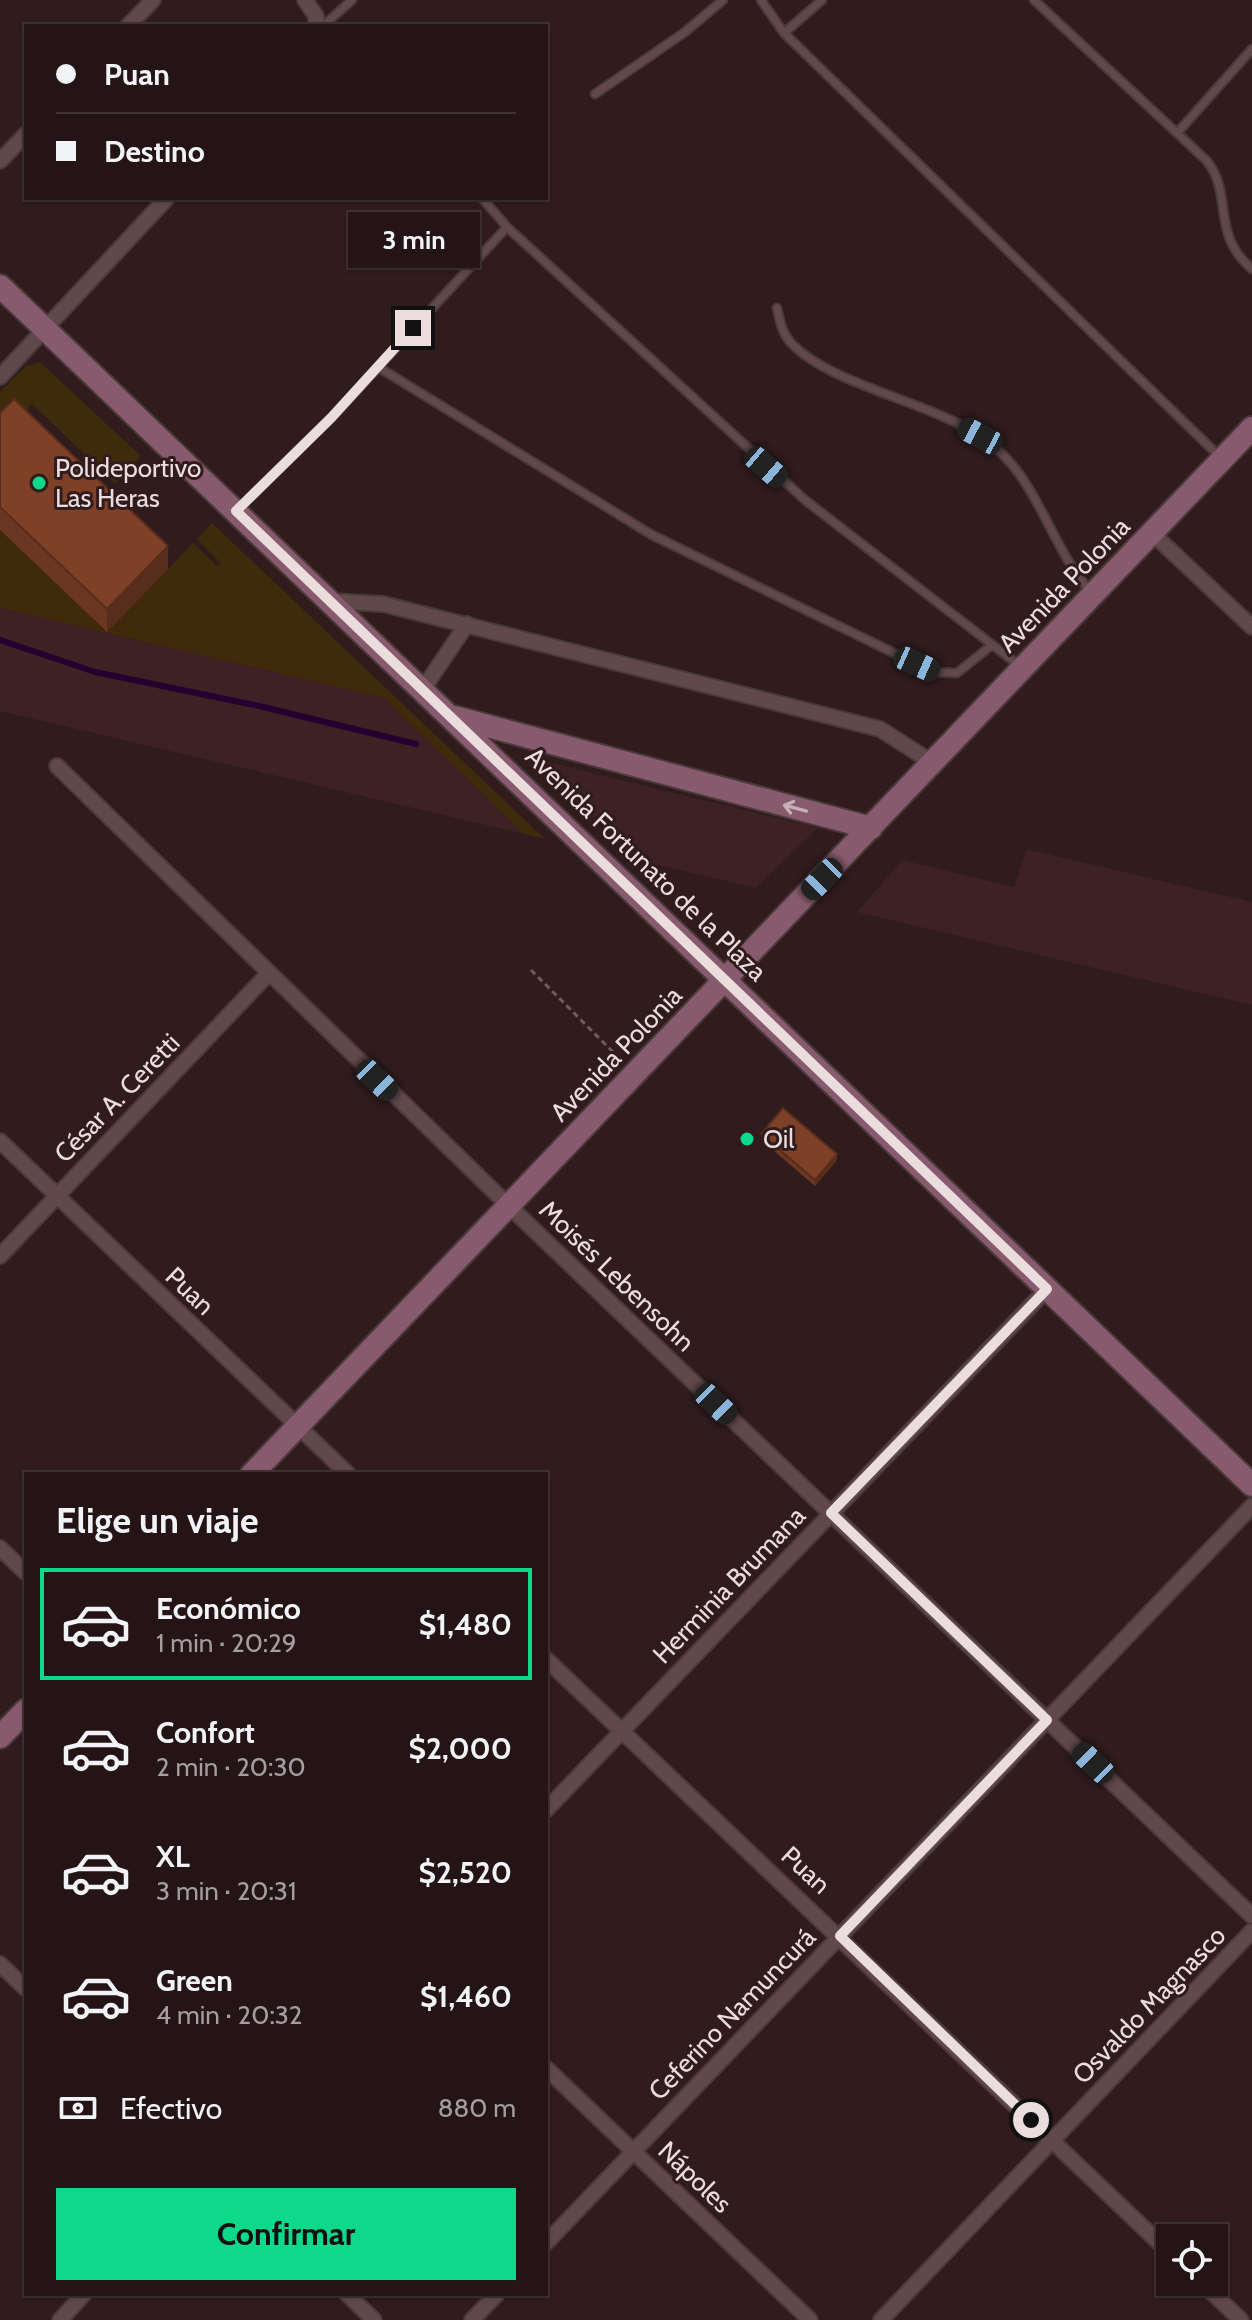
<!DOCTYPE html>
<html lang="es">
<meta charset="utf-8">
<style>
body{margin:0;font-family:Cabin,sans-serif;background:#2c1d1f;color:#f1f3f6;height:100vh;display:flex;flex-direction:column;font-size:30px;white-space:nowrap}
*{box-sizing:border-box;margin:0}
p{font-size:26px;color:#a39ea1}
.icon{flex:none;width:44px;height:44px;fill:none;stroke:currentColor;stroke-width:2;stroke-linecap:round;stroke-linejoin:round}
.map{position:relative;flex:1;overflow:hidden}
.panel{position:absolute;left:24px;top:1472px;width:524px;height:824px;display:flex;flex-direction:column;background:#241416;border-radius:0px;box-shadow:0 2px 6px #0004,0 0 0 2px #413335}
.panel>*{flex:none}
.hud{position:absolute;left:24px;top:24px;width:524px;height:176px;border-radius:0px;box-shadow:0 2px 6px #0004,0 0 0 2px #413335;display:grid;align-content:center;height:176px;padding:0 32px;background:#241416}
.controls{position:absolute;left:1156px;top:2224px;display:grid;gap:16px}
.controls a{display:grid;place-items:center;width:72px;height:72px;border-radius:0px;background:#241416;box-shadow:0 2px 6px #0004,0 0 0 2px #413335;font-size:40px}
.end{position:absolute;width:36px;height:36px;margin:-18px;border:10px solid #ebdcdd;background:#111;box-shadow:0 0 0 4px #111}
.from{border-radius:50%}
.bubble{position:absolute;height:56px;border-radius:0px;background:#241416;box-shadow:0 2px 6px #0004,0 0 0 2px #413335;font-size:26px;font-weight:800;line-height:56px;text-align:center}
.car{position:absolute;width:24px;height:48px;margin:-24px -12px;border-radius:10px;box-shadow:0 0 6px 2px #0007;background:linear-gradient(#222 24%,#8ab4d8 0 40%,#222 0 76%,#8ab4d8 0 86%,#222 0)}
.hud b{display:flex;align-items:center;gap:28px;height:76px;font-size:30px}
.hud b+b{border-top:2px solid #413335}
.hud i{width:20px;height:20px;background:#f1f3f6}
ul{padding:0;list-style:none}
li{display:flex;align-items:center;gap:24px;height:112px;margin:0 16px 12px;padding:0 16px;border:4px solid transparent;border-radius:0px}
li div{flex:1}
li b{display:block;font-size:30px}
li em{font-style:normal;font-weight:800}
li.selected{border-color:#0ed98a}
li>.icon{width:72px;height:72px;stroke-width:1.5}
h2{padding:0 32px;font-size:36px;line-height:96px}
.pay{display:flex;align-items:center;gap:20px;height:88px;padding:0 32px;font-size:30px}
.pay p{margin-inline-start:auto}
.button{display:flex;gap:16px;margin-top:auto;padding:16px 32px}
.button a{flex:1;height:92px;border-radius:0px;background:#0ed98a;color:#111;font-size:32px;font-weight:800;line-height:92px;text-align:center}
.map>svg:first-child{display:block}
</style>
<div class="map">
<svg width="1252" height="2320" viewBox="0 0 1252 2320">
<rect width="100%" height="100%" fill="#301b1d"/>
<path fill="#3d2124" d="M 0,608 L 384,698 L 524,834 L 0,711 Z
M 527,757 L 818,828 L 756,888 L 641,861 Z
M 1026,849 L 1252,902 L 1252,1005 L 857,912 L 902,860 L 1014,887 Z"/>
<path fill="#402a0c" d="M 40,362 L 141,456 L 115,483 L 32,404 L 0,436 L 0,392 L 25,367 Z
M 212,523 L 545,839 L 524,834 L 384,698 L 0,608 L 0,530 L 107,632 L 193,543 L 217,566 L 221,563 L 197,539 Z"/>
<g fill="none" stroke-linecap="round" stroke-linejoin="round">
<path stroke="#22002f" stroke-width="6" d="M 0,640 L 95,672 L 259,706 L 416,744"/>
<defs>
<path id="service" d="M 761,0 L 784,33 L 1221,458
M 1034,0 L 1207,161 C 1234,196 1210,233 1252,269
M 323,26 L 352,0
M 784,33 L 822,0
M 595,94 L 685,32 L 723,0
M 1178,132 L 1252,49
M 482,198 L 507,227 L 805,500 L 1021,667
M 777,308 C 780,323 783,336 794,346 C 834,385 929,402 980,436 C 1039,474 1047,544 1092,593
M 378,367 L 652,535 L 933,672 L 957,673 L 992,645
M 238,509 L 331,418 L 507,227"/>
<path id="minor" d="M 305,0 L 316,16 L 316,26
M 128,26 L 153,0
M 0,161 L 26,134
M 0,377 L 167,198
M 1152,533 L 1252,627
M 330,601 L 383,604 L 880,729 L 933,763
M 423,689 L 467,624
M 57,766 L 509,1206 L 1252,1916
M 0,1141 L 348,1474
M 0,1256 L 268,974
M 0,1548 L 26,1573
M 546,1659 L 1170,2253
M 546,1810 L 1047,1289
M 0,1964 L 26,1989
M 546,2068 L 810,2320
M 546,2243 L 1252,1506
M 1201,2282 L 1241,2320
M 347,2294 L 374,2320
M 60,2320 L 84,2294
M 472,2320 L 497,2294
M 881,2320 L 1252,1931"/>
<path id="secondary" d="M 0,286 L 1252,1485
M 454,717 L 871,828
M 252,1474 L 1252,428
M 0,1737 L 26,1710"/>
</defs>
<use href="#service" stroke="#4a393b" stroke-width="11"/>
<use href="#minor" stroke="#4a393b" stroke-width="18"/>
<use href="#secondary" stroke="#4a393b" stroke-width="26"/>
<path stroke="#6e5b5c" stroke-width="3" stroke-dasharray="6 4" stroke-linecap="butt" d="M 531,970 L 622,1061"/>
<use href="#service" stroke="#61494b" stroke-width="7"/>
<use href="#minor" stroke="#61494b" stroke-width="14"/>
<use href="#secondary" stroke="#875b6d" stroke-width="22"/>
</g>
<path fill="#6c3722" d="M 0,413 L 168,569 L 107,632 L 0,530 Z
M 761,1134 L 837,1160 L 815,1186 L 761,1140 Z"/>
<path fill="#582d1b" d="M 168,546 L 168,569 L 107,632 L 107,609 Z
M 837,1154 L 837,1160 L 815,1186 L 815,1180 Z"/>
<path fill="#7e4027" stroke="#582d1b" stroke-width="2" d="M 14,399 L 168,546 L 107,609 L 0,507 L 0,413 Z
M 783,1108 L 837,1154 L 815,1180 L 761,1134 Z"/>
<defs><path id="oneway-shaft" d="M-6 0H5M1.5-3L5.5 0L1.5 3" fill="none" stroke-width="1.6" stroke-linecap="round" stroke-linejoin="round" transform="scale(2)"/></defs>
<use stroke="#c8afb6" href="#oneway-shaft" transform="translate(795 808) rotate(-165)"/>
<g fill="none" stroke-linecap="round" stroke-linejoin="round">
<path stroke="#ebdcdd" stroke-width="10" d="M 413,328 L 331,418 L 236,511 L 1047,1289 L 831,1513 L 1047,1720 L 840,1936 L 1031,2120"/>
</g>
<g fill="#0ed98a" stroke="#301b1d" stroke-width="3">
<circle cx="39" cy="483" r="8"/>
<circle cx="747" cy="1139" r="8"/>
</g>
<g text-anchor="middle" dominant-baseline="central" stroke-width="6" stroke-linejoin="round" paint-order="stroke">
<g font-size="26" fill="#ebdcdd" stroke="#301b1d" text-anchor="start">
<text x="55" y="468">Polideportivo<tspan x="55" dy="30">Las Heras</tspan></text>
<text x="763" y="1139">Oil</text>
</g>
<g font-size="26" fill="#ebdcdd" stroke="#301b1d">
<text transform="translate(1064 585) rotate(-46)">Avenida Polonia</text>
<text transform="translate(646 864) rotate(44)">Avenida Fortunato de la Plaza</text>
<text transform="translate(616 1054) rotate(-46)">Avenida Polonia</text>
<text transform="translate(117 1098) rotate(-46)">César A. Ceretti</text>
<text transform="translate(617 1276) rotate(44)">Moisés Lebensohn</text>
<text transform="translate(190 1291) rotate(44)">Puan</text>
<text transform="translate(729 1585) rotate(-46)">Herminia Brumana</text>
<text transform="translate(806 1870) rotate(43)">Puan</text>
<text transform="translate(1149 2005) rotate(-46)">Osvaldo Magnasco</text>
<text transform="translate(732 2014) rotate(-46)">Ceferino Namuncurá</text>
<text transform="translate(695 2177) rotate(44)">Nápoles</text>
</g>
</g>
</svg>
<div class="controls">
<a><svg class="icon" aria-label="locate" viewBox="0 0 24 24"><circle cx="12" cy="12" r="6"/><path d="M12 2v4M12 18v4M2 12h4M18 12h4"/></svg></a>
</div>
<i class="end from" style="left:1031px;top:2120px"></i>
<i class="end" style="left:413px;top:328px"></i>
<div class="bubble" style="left:348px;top:212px;width:132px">3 min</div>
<i class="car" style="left:980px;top:436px;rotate:298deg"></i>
<i class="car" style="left:766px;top:467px;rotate:131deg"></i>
<i class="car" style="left:917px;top:664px;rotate:114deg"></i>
<i class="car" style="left:822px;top:879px;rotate:224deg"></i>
<i class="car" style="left:377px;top:1080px;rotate:134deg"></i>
<i class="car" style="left:716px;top:1404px;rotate:134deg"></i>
<i class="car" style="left:1093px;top:1763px;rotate:314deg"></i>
<div class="hud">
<b><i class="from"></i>Puan</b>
<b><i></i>Destino</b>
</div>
<section class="panel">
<h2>Elige un viaje</h2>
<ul>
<li class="selected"><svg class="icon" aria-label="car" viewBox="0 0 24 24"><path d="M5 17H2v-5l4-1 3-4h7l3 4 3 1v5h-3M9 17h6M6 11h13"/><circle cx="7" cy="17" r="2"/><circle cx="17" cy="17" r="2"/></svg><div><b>Económico</b><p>1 min · 20:29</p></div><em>$1,480</em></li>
<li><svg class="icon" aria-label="car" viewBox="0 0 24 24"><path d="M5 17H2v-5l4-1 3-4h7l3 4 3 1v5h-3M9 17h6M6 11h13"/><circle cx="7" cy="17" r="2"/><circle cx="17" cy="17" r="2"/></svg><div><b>Confort</b><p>2 min · 20:30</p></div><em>$2,000</em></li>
<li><svg class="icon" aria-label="car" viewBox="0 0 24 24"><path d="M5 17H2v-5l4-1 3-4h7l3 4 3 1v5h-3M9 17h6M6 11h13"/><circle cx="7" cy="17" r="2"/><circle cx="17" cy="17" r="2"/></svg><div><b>XL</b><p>3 min · 20:31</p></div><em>$2,520</em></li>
<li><svg class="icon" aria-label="car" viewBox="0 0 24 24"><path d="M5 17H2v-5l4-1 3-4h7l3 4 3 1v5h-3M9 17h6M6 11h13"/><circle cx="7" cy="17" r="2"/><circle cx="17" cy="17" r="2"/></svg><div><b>Green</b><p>4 min · 20:32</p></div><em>$1,460</em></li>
</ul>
<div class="pay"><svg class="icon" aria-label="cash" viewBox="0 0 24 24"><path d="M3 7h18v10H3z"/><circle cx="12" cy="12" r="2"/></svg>Efectivo<p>880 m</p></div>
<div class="button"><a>Confirmar</a></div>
</section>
</div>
